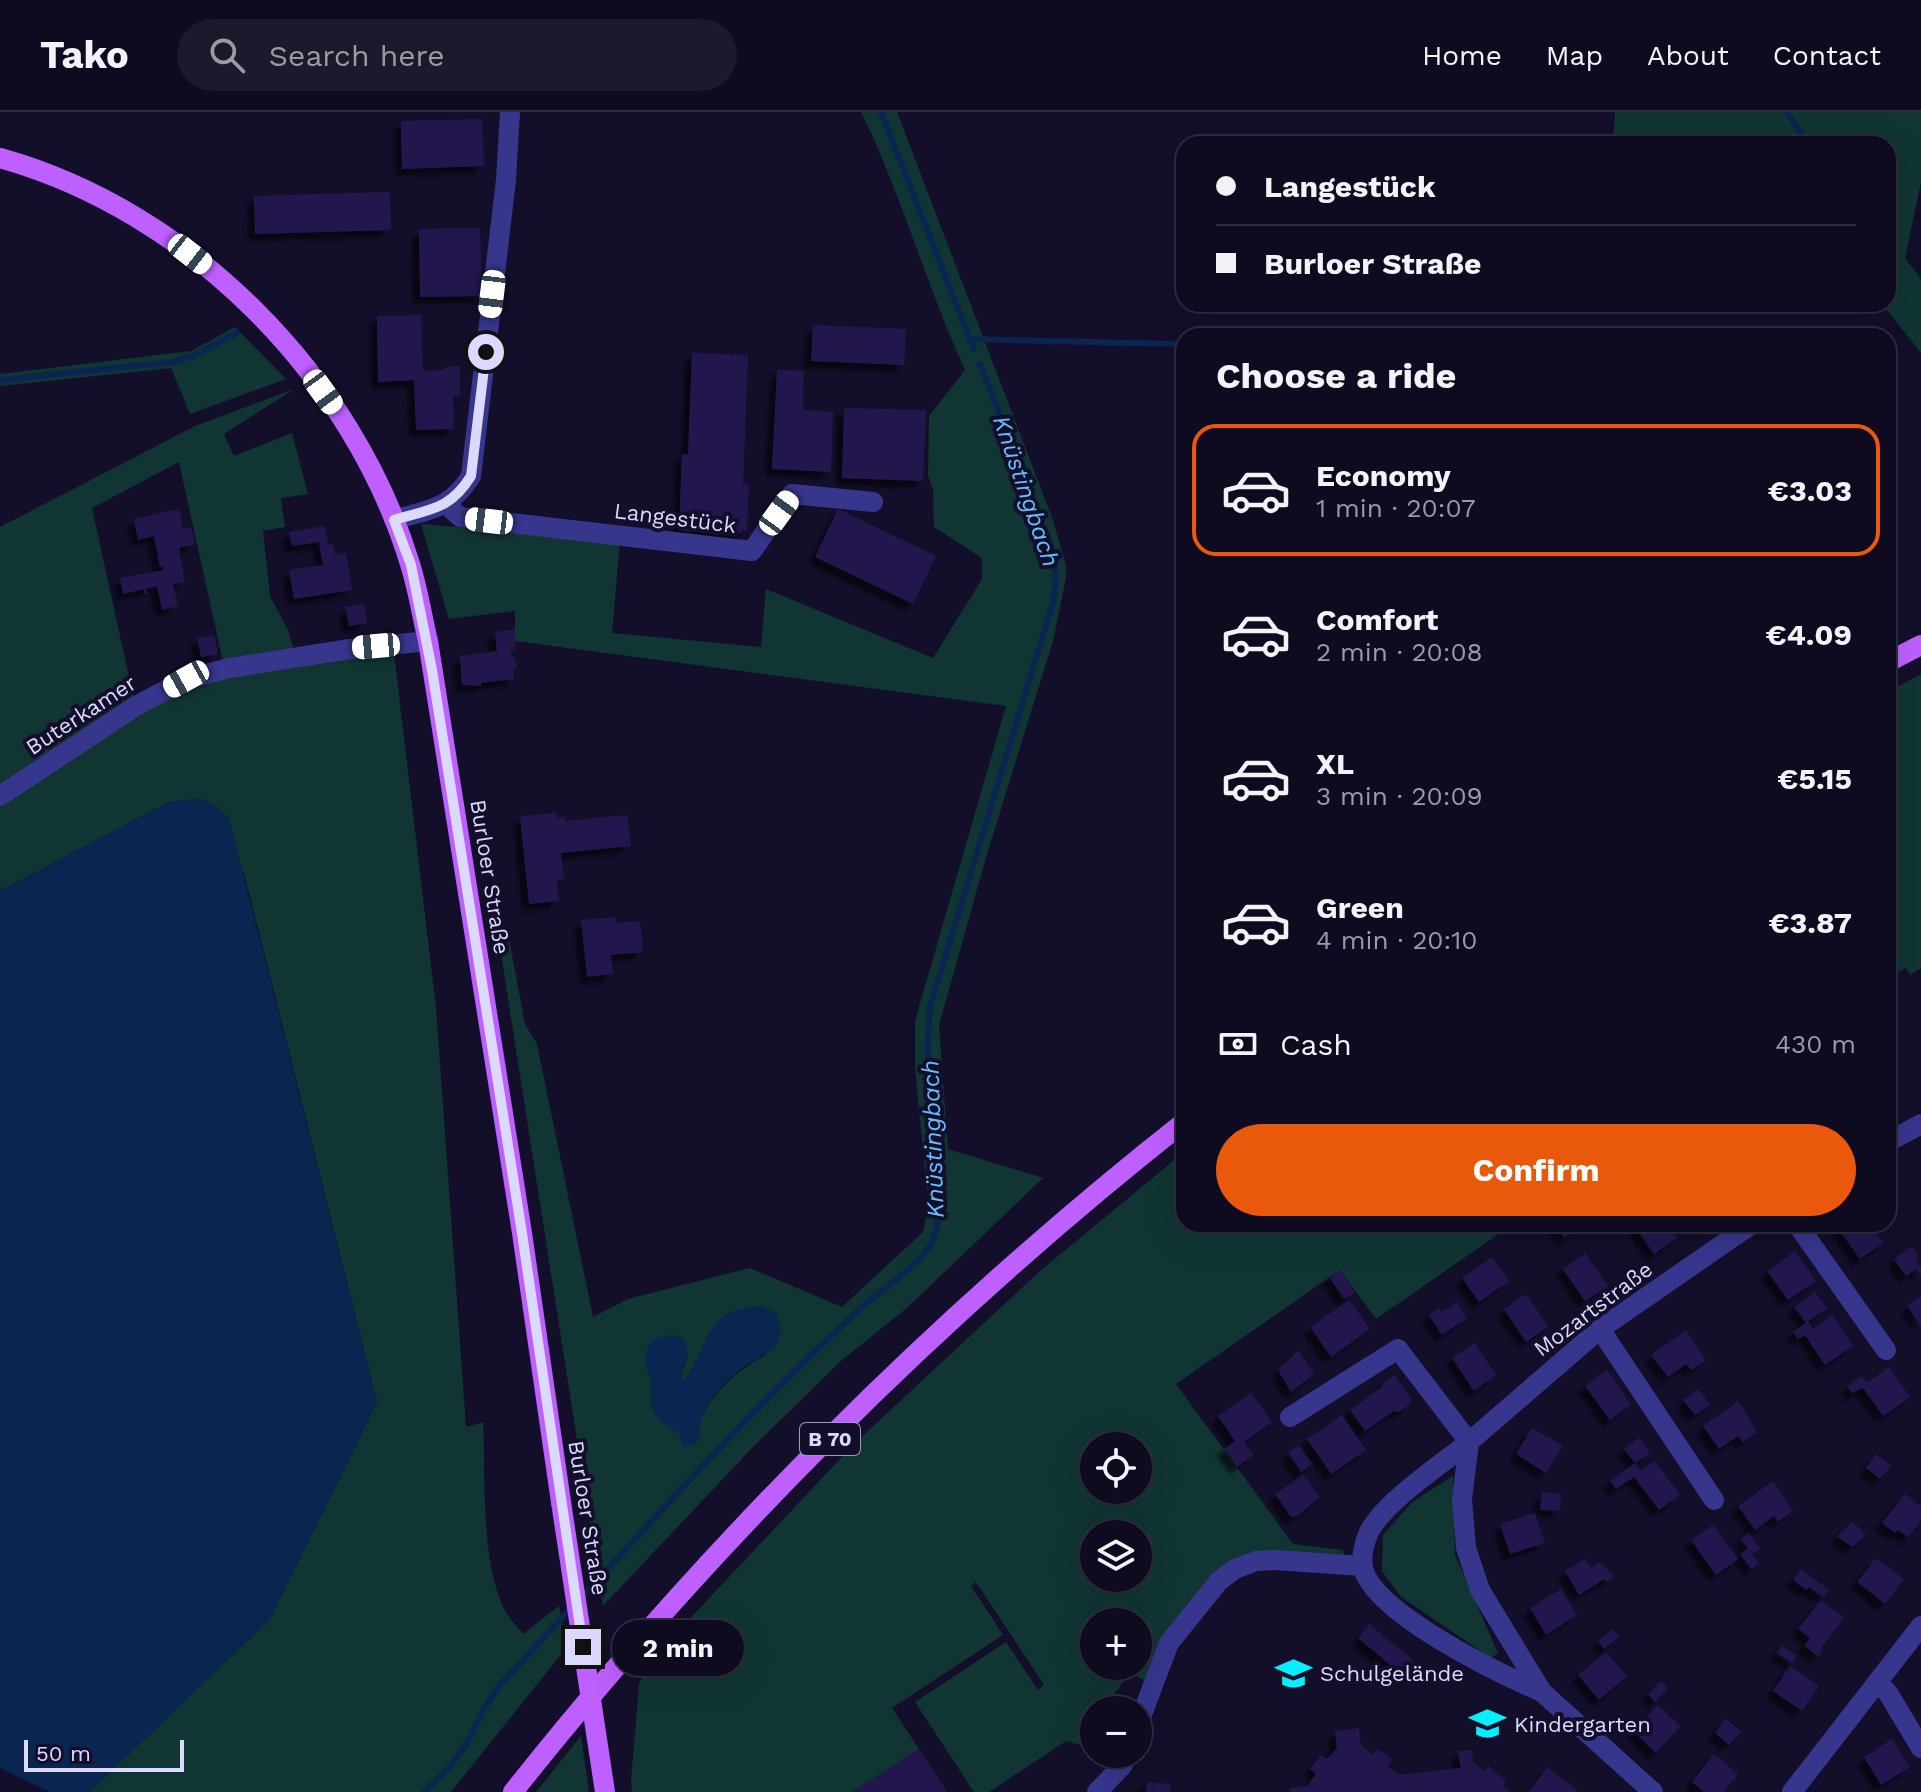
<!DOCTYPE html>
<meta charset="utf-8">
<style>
body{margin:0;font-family:"Work Sans",sans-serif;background:#1c192d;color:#f1f3f6;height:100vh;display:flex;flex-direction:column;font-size:30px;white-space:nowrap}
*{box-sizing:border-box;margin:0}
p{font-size:26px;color:#9b9ba5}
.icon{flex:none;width:44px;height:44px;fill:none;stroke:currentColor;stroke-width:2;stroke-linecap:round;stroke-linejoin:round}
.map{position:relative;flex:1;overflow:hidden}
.details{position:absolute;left:1176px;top:216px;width:720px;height:904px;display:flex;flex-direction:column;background:#0e0b20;border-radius:24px;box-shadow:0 8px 32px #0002,0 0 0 2px #2e2b3e}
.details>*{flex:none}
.top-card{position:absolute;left:1176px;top:24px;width:720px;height:176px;border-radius:24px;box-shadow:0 8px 32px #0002,0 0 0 2px #2e2b3e;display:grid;align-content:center;height:176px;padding:0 40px;background:#0e0b20}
.buttons{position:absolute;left:1080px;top:1320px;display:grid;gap:16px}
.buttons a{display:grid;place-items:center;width:72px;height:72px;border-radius:50%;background:#0e0b20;box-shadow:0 8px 32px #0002,0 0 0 2px #2e2b3e;font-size:40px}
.scale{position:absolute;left:24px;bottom:20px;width:160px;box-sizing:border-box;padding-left:8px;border:4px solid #dcd9ff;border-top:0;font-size:22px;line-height:28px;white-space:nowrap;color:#dcd9ff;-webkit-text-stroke:6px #130f2b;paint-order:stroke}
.end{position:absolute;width:36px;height:36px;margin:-18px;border:10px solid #dcd9ff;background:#111;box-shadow:0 0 0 4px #111}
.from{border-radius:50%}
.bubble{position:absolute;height:56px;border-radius:28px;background:#0e0b20;box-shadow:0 8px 32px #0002,0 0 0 2px #2e2b3e;font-size:26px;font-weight:700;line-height:56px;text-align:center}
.car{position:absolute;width:24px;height:48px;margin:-24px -12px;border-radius:10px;box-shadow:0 0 6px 2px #0007;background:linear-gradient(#fff 24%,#345 0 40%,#fff 0 76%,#345 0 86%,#fff 0)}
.top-card b{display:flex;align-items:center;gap:28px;height:76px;font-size:30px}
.top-card b+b{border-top:2px solid #2e2b3e}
.top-card i{width:20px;height:20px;background:#f1f3f6}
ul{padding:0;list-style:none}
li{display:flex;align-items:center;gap:24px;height:132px;margin:0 16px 12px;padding:0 24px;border:4px solid transparent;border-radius:24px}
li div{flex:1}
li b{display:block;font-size:30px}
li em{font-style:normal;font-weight:700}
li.current{border-color:#ea580c}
li>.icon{width:72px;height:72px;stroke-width:1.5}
h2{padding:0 40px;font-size:36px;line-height:96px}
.pay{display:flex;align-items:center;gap:20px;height:88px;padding:0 40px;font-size:30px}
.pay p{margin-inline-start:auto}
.cta{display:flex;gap:16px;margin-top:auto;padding:16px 40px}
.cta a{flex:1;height:92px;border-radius:48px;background:#ea580c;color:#fff;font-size:32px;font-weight:700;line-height:92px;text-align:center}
header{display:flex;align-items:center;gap:48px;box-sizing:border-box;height:112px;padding:0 40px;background:#0e0b20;border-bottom:2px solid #2e2b3e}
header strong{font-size:38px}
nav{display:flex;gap:44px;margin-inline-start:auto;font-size:28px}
.search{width:560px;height:72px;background:#1c192d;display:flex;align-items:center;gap:20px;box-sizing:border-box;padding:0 28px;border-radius:44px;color:#9b9ba5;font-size:30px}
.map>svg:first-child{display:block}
</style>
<header>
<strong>Tako</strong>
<div class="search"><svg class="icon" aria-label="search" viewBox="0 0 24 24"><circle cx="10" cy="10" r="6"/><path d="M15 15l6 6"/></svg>Search here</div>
<nav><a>Home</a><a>Map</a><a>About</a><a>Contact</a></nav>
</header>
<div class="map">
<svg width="1921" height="1680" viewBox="0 0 1921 1680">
<defs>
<filter id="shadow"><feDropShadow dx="-7" dy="7" stdDeviation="2" flood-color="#0009"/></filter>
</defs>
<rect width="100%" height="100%" fill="#130f2b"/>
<path fill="#113533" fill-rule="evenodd" d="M 861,0 L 897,0 L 1053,408 L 1066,453 L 1066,466 L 1053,529 L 987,742 L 939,913 L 948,1037 L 1043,1066 L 908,1195 L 842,1248 L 753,1335 L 603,1494 L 499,829 L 509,827 L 525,912 L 537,932 L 593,1205 L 628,1187 L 750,1156 L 842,1195 L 923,1120 L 927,1101 L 927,1080 L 915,955 L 915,909 L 1006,594 L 515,529 L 515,499 L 449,507 L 421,412 L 620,428 L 612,521 L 761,535 L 766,477 L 933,546 L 982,467 L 982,446 L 934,415 L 933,377 L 928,364 L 929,304 L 965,258 C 926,173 902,83 861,0 ZM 710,1219 L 767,1242 C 737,1258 710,1281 698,1314 L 651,1293 L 652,1274 L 688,1245 L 680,1265 L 685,1269 L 700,1245 Z
M 1615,0 L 1921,0 L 1921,70 L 1905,146 L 1921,167 L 1921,241 L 1882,192 L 1888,192 L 1888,32 L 1613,32 Z
M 235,215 L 286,267 L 190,302 L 171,256 L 0,274 L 0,262 L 191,239 Z
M 294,277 L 224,322 L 234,344 L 292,321 L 308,382 L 281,386 L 285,415 L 263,419 L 270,484 L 288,518 L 294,538 L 223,550 L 179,350 L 92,396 L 134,588 L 0,676 L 0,415 L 195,314 Z
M 394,541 L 436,896 L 466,1315 L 483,1310 C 486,1367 480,1446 504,1497 C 509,1506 516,1514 523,1522 L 559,1494 L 567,1535 L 451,1680 L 89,1680 L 270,1507 L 377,1290 L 244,761 L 169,690 L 0,779 L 0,692 C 54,656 119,607 177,582 C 242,555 324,547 394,541 Z
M 1921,562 L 1921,856 L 1910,863 L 1906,856 L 1888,864 L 1888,580 Z
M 1184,1040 L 1184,1112 L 1513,1112 L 1376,1207 L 1340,1158 L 1176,1272 L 1293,1432 L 1343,1438 L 1345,1447 L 1247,1444 L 1147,1571 L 1131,1560 L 1102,1598 L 1094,1598 L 1094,1609 L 1083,1624 L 1094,1637 L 1066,1629 L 989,1680 L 974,1680 L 915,1590 L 1006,1530 L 1038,1578 L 1044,1573 L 976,1470 L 971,1474 L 1003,1523 L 892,1596 L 919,1637 L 853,1680 L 632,1680 L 631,1669 L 639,1572 L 651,1548 L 856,1330 L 1040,1159 ZM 1094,1334 L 1138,1334 L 1138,1378 L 1094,1378 ZM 1094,1422 L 1138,1422 L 1138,1466 L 1094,1466 ZM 1094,1510 L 1138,1510 L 1138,1554 L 1094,1554 Z
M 1453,1364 L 1455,1443 L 1498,1541 L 1491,1546 L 1401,1485 L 1382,1459 L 1383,1423 L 1412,1390 Z
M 581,1624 L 589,1680 L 536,1680 Z"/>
<path fill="#092550" d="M 197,686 L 214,692 L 229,706 L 377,1290 L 270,1507 L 89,1680 L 50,1680 L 0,1656 L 0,779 L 169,690 Z
M 761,1194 L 775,1200 C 792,1236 767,1238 744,1255 C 723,1270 696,1298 700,1326 L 693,1334 L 682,1334 L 679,1321 C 666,1314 652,1305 651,1289 C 651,1285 652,1280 652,1276 C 649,1251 638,1255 652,1228 C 690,1214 693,1235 680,1264 L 685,1268 C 712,1227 705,1198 761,1194 Z"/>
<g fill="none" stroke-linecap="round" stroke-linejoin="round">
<path stroke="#092550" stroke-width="6" d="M 881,0 L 974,237
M 1786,0 L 1809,32
M 969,227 L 1175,232
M 0,268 L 172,250 L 193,244 L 237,221
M 581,1486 C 672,1387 761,1287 860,1197 C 880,1178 926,1150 934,1125 C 946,1090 935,1046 931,1010 C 928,971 926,934 930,895 L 1054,487 L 1056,464 L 1052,437 L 980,252
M 424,1680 L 449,1656 L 467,1631 L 484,1597 L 499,1574 L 573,1494"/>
</g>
<path fill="#22194d" filter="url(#shadow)" d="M 482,7 L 484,54 L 402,57 L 401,9 Z
M 390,80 L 391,118 L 255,122 L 254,84 Z
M 465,116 L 480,116 L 482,184 L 420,185 L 419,117 Z
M 421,203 L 423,259 L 444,258 L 444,255 L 460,254 L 460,284 L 453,284 L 454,317 L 416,318 L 414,268 L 378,270 L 377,204 Z
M 813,213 L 906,217 L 904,253 L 811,249 Z
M 692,241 L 748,243 L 743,372 L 749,373 L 747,418 L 741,419 L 741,421 L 679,419 L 682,342 L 688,342 Z
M 777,258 L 804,259 L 803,298 L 833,300 L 831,360 L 772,357 Z
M 844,296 L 926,298 L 923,369 L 842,366 Z
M 179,397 L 183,417 L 191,415 L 195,432 L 179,436 L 185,470 L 173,472 L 178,494 L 162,498 L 157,474 L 146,477 L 148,482 L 145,482 L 144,477 L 123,482 L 120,466 L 163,458 L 163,454 L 160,455 L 154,424 L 138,428 L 134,407 Z
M 838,397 L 936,444 L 913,492 L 815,445 Z
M 325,414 L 328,433 L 333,432 L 335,443 L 346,441 L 352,478 L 294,487 L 289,458 L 323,453 L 319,430 L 292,434 L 289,420 Z
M 364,492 L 367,511 L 349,514 L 345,495 Z
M 515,517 L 515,538 L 511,538 L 511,545 L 515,545 L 517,557 L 513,557 L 514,567 L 481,571 L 481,574 L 462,573 L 460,544 L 497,539 L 495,520 Z
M 214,523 L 218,542 L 201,545 L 197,526 Z
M 556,701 L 557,706 L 565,705 L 566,709 L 627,703 L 631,734 L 561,741 L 564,767 L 557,768 L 559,789 L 529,792 L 520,704 Z
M 616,805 L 616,811 L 640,809 L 643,840 L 611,843 L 613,862 L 587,865 L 581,808 Z
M 1554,1112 L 1577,1112 L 1579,1116 L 1564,1126 Z
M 1633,1112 L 1667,1112 L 1677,1126 L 1654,1142 Z
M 1847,1112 L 1870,1112 L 1883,1131 L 1860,1147 L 1839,1118 Z
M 1911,1134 L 1918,1144 L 1915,1146 L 1921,1156 L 1921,1164 L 1916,1157 L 1906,1164 L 1894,1147 Z
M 1795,1139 L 1816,1169 L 1788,1188 L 1767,1159 Z
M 1585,1141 L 1608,1174 L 1585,1189 L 1563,1157 Z
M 1492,1145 L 1509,1169 L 1479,1190 L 1462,1166 Z
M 1340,1158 L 1355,1180 L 1344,1187 L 1329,1165 Z
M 1815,1180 L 1827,1196 L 1806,1211 L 1794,1195 Z
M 1526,1182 L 1548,1214 L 1526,1230 L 1504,1197 Z
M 1921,1184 L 1921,1214 L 1907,1194 Z
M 1349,1188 L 1370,1217 L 1331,1245 L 1310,1215 Z
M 1457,1190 L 1467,1206 L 1442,1223 L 1429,1203 L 1439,1196 L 1442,1200 Z
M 1832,1203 L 1853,1234 L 1825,1253 L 1805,1223 L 1798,1227 L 1793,1220 L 1808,1209 L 1813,1217 Z
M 1686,1218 L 1706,1248 L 1691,1258 L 1686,1252 L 1668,1265 L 1651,1243 Z
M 1474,1231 L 1496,1263 L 1474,1279 L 1452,1246 Z
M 1298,1239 L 1314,1262 L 1291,1280 L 1278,1258 Z
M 1889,1255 L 1910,1285 L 1883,1304 L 1863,1276 L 1852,1281 L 1847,1274 L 1862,1264 L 1867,1271 Z
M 1607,1258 L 1631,1293 L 1610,1308 L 1585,1274 Z
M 1394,1263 L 1411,1287 L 1409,1293 L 1399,1300 L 1394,1299 L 1365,1319 L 1350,1298 L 1383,1274 L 1381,1272 Z
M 1698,1277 L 1710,1292 L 1695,1303 L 1683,1288 Z
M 1251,1281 L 1272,1310 L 1244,1330 L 1253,1343 L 1237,1355 L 1224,1337 L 1235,1329 L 1218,1304 Z
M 1738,1289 L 1757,1320 L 1743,1330 L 1738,1324 L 1719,1337 L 1703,1314 Z
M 1342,1303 L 1366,1338 L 1331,1362 L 1307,1327 Z
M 1532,1316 L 1563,1334 L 1546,1361 L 1516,1342 Z
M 1639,1326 L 1650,1341 L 1635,1351 L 1624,1337 Z
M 1299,1333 L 1312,1352 L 1301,1360 L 1288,1341 Z
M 1876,1342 L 1891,1354 L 1880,1367 L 1866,1356 Z
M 1655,1349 L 1680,1383 L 1659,1398 L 1634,1365 L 1616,1377 L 1610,1369 L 1635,1351 L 1641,1359 Z
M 1303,1363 L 1320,1385 L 1297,1404 L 1291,1405 L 1275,1382 Z
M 1773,1369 L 1793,1399 L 1778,1410 L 1774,1404 L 1755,1418 L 1738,1394 Z
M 1542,1380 L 1561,1382 L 1560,1399 L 1540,1398 Z
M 1905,1382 L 1921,1395 L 1921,1408 L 1908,1425 L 1898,1418 L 1895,1421 L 1882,1411 Z
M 1535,1401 L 1545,1431 L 1510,1442 L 1500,1412 Z
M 1852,1410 L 1866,1422 L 1852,1435 L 1837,1424 Z
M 1713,1413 L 1738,1447 L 1716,1463 L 1691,1428 Z
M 1749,1421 L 1760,1437 L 1752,1442 L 1759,1451 L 1751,1457 L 1740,1442 L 1748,1436 L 1741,1427 Z
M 1876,1446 L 1904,1467 L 1885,1492 L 1857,1470 Z
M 1585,1447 L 1592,1456 L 1600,1450 L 1614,1464 L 1607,1470 L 1604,1467 L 1579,1483 L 1565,1459 Z
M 1801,1457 L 1829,1478 L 1823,1485 L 1809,1475 L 1806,1478 L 1793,1468 Z
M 1561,1477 L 1577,1503 L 1546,1523 L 1530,1496 Z
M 1821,1488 L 1844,1506 L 1822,1535 L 1820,1543 L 1816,1543 L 1804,1534 L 1810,1526 L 1798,1517 Z
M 1369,1512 L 1420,1554 L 1408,1568 L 1358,1526 Z
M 1613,1517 L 1619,1525 L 1604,1537 L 1598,1529 Z
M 1782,1533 L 1797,1544 L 1792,1551 L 1777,1541 Z
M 1606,1540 L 1627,1564 L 1599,1588 L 1578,1563 Z
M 1790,1554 L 1819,1574 L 1802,1599 L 1773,1579 Z
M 1661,1569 L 1668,1576 L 1655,1590 L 1648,1582 Z
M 1658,1593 L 1680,1614 L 1656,1641 L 1633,1619 Z
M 1726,1607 L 1741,1620 L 1729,1633 L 1715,1621 Z
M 1359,1616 L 1361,1633 L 1373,1643 L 1378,1637 L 1392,1648 L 1387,1654 L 1399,1663 L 1461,1656 L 1458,1639 L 1472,1638 L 1473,1650 L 1485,1659 L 1489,1654 L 1506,1669 L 1503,1674 L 1511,1680 L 1290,1680 L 1289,1676 L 1307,1674 L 1316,1662 L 1310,1657 L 1321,1643 L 1327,1647 L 1337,1636 L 1335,1619 Z
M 1892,1627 L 1910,1655 L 1881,1673 L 1864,1645 Z
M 919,1637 L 947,1680 L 853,1680 Z
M 1714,1642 L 1738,1662 L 1724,1680 L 1704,1680 L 1692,1670 Z
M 1548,1655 L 1579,1680 L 1528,1680 Z
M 1147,1670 L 1171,1672 L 1170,1680 L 1146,1680 Z"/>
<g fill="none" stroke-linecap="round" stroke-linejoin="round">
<path stroke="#37368d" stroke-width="20" d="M 446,392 L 460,405 L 752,439 L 792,382 L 873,390
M 394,408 C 429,397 450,398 471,364 L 506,68 L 510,0
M 0,684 L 136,594 L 186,567 L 230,556 L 350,537 L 428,529
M 1888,1030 L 1921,1012
M 1797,1112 L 1886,1238
M 1600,1217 L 1714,1388
M 1290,1305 L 1398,1237 L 1469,1330 C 1442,1352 1384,1390 1369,1420 C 1364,1430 1361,1445 1363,1456 C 1375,1502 1500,1562 1542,1580
M 1877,1570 L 1888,1581 L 1921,1636
M 1138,1613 L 1169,1531 L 1219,1469 L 1235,1457 L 1256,1449 L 1274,1448 L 1363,1454
M 1097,1680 L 1122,1654 L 1127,1642
M 1653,1680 L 1542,1580 L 1480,1478 L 1466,1436 L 1462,1387 L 1469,1330 L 1600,1217 L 1752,1112
M 1792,1680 L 1921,1514"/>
<path stroke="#be60ff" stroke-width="20" d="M 0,46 C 190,99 353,264 410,452 C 418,477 422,504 428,529 L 522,1121 L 561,1390
M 1888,550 L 1921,533
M 513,1680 C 708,1434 938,1204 1184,1010"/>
<path stroke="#be60ff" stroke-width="20" d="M 561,1390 L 605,1680"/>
</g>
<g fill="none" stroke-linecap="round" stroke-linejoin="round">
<path stroke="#dcd9ff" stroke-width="10" d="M 486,240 L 471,364 C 450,398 430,397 394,408 L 411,453 L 432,558 L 522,1121 L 583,1535"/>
</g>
<defs>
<symbol id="school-bare" viewBox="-9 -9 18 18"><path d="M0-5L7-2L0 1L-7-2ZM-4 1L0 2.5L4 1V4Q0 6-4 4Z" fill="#05efff" stroke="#130f2b" stroke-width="2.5" paint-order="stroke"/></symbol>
</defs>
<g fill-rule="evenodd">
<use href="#school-bare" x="1268" y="1536" width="51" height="51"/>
<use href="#school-bare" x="1462" y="1586" width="51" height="51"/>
</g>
<g text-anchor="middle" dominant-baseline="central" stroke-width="8" stroke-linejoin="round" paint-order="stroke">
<rect fill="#130f2b" stroke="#a09cbf" stroke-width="2" x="800" y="1311" width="60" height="32" rx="6"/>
<g font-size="20" font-weight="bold" fill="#dcd9ff">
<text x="830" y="1327">B 70</text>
</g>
<g font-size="22" fill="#dcd9ff" stroke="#130f2b">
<text transform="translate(675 406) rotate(7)">Langestück</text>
<text transform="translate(81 603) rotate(-33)">Buterkamer</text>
<text transform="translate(490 765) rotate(81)">Burloer Straße</text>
<text transform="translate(1593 1197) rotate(-37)">Mozartstraße</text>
<text transform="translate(588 1406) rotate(81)">Burloer Straße</text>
</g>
<g font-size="22" fill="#dcd9ff" stroke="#130f2b" text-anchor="start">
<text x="1320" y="1561">Schulgelände</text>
<text x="1514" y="1612">Kindergarten</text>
</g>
<g font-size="24" font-style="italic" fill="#67beff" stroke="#130f2b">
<text transform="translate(1026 379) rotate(71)">Knüstingbach</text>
<text transform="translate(933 1027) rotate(-92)">Knüstingbach</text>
</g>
</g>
</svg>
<div class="buttons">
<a><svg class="icon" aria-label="locate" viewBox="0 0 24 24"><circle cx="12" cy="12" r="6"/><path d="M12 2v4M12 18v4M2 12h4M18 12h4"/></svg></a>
<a><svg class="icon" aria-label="layers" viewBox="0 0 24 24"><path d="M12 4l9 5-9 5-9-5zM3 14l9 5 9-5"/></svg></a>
<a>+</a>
<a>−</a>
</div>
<div class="scale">50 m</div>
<i class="end from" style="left:486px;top:240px"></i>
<i class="end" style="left:583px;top:1535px"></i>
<div class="bubble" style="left:612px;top:1508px;width:132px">2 min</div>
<i class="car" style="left:190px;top:142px;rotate:128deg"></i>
<i class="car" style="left:492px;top:182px;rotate:187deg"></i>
<i class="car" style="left:323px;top:280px;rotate:144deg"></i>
<i class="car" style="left:779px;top:401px;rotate:36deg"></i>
<i class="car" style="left:489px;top:409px;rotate:277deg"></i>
<i class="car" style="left:376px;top:534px;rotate:265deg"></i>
<i class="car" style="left:186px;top:567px;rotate:241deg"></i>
<div class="top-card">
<b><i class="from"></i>Langestück</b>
<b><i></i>Burloer Straße</b>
</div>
<section class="details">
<h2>Choose a ride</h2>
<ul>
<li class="current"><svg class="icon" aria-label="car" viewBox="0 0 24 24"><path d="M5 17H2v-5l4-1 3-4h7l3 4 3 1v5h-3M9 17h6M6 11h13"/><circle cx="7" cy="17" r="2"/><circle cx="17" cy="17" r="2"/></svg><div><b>Economy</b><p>1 min · 20:07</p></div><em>€3.03</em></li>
<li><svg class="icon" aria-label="car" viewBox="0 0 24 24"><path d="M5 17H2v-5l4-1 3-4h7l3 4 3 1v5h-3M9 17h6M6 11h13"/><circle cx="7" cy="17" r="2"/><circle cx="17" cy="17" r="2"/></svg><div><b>Comfort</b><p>2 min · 20:08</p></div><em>€4.09</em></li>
<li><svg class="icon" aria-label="car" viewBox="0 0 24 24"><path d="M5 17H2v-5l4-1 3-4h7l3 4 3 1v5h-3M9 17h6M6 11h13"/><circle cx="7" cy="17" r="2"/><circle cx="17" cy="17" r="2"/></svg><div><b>XL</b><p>3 min · 20:09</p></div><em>€5.15</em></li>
<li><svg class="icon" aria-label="car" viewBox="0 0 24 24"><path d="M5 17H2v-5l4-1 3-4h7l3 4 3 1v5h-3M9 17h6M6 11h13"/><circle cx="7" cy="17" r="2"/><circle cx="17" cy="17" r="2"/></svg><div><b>Green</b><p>4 min · 20:10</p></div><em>€3.87</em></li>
</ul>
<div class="pay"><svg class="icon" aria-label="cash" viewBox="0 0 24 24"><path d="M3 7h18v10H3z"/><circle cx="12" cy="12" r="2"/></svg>Cash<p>430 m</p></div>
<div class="cta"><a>Confirm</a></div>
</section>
</div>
